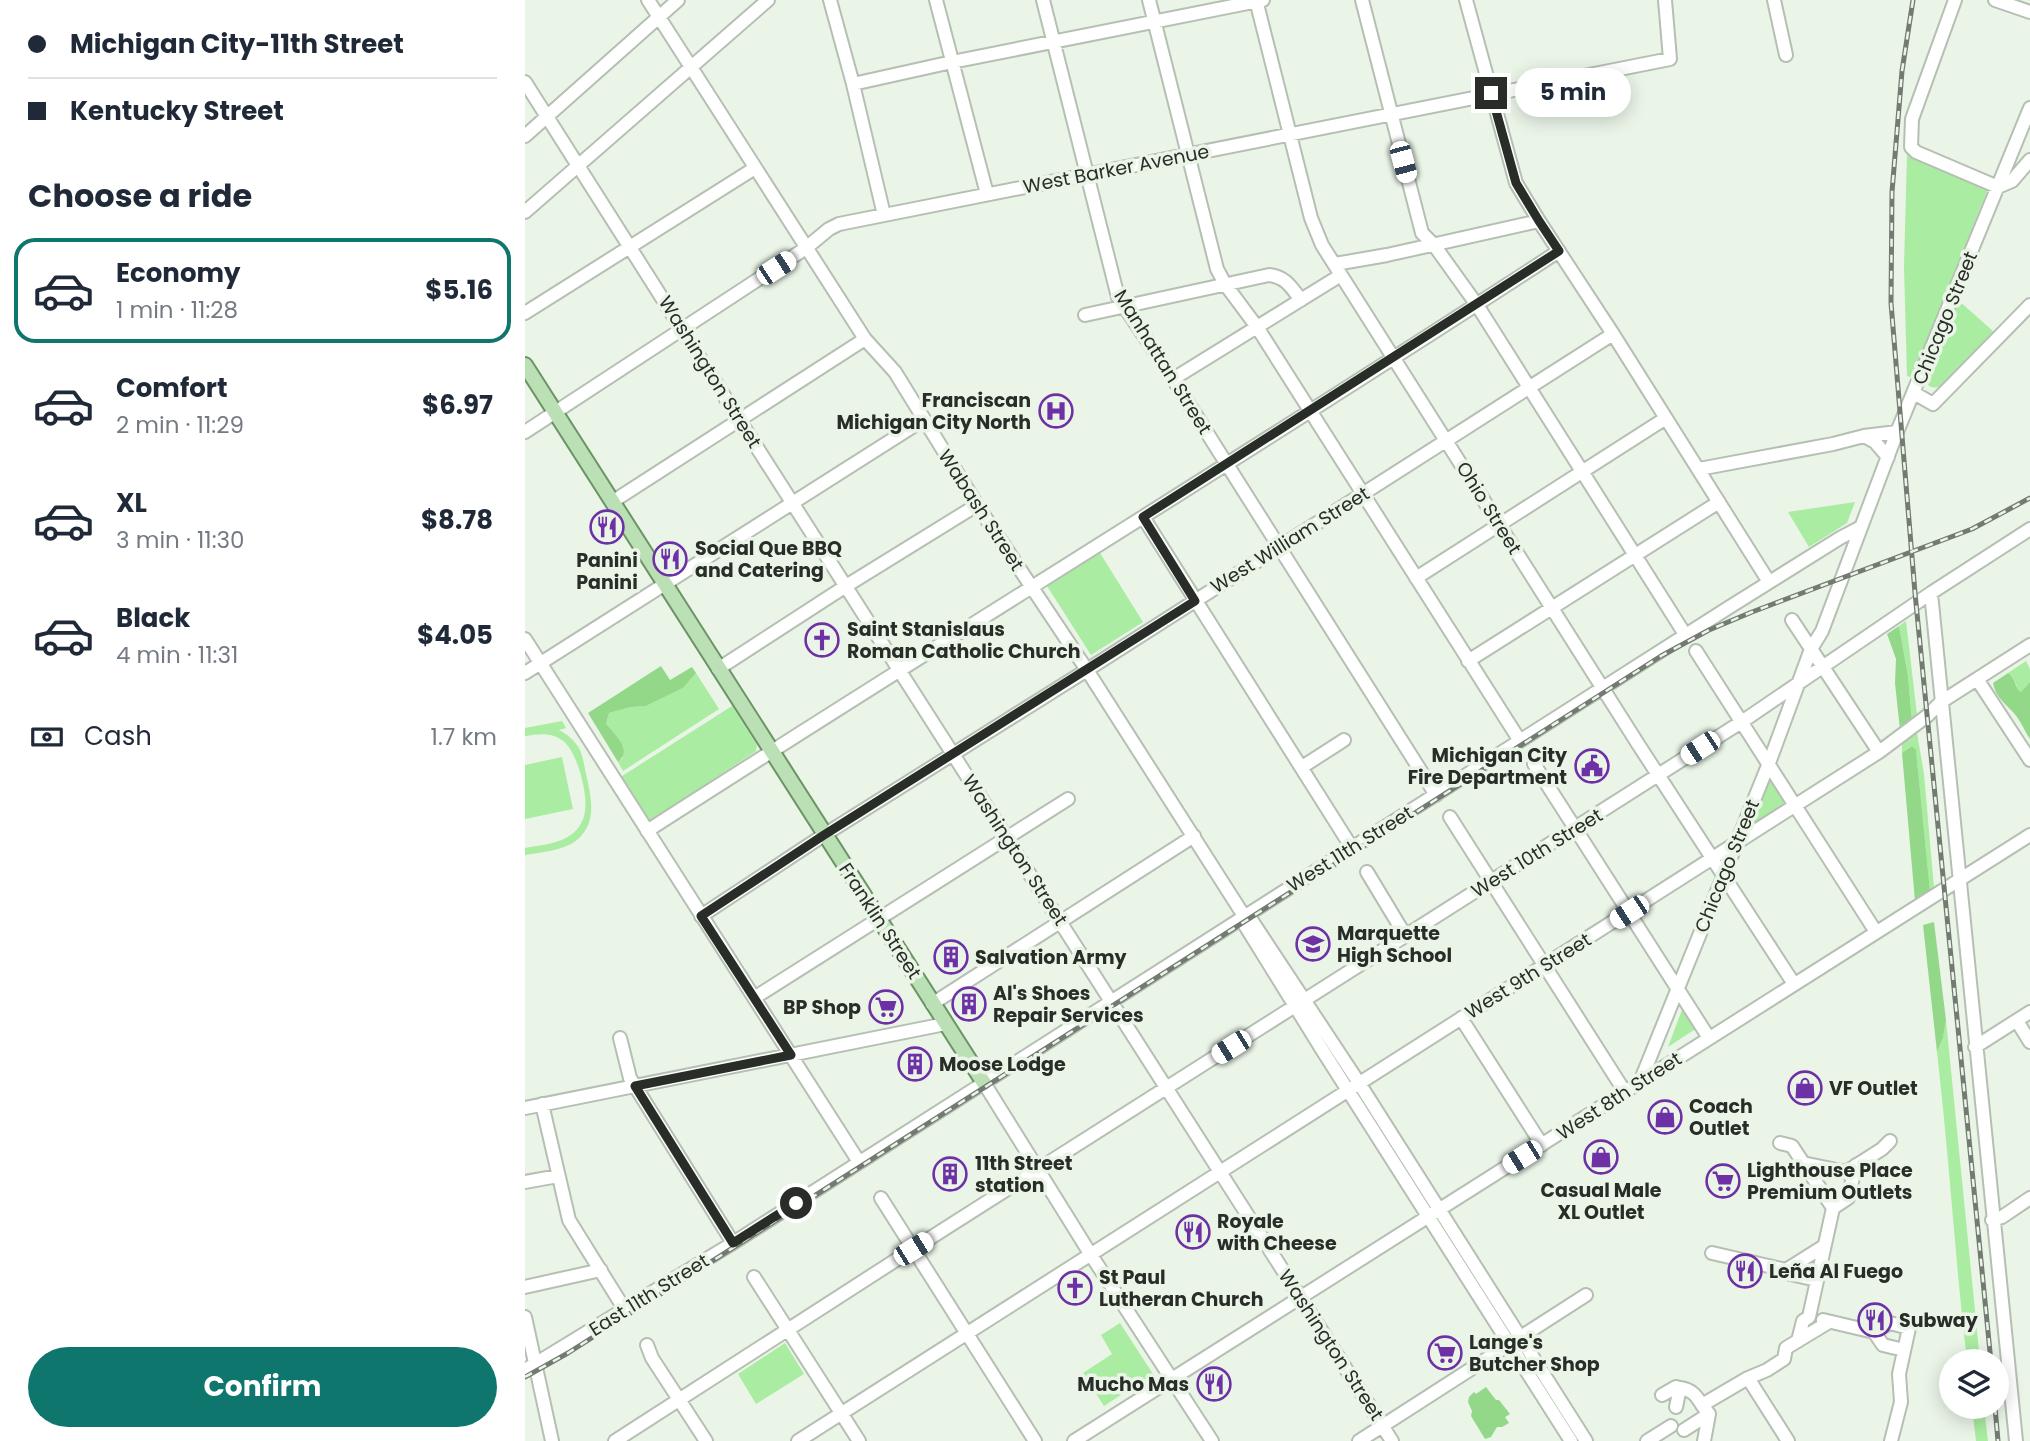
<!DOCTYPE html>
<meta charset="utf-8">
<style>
body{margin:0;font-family:Poppins,sans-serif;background:#f2f2f3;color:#1f2937;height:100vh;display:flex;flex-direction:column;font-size:26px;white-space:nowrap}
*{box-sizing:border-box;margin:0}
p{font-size:23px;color:#747a83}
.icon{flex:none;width:38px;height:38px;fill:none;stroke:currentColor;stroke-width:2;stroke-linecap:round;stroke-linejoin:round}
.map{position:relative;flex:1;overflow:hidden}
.side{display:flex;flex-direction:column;background:#fff;width:525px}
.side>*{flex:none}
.top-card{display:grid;align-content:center;height:154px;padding:0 28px;background:#fff}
.controls{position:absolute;left:1414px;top:1349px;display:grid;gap:14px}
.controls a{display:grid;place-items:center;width:70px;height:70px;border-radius:50%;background:#fff;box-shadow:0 4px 18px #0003;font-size:35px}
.end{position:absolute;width:32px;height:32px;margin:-16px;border:9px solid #292d28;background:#fff;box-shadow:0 0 0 4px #fff}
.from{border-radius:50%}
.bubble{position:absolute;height:49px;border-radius:24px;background:#fff;box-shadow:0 4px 18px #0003;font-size:23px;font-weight:700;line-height:49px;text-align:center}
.car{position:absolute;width:21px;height:42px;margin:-21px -10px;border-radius:9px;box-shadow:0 0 5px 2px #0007;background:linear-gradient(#fff 24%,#345 0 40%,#fff 0 76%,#345 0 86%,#fff 0)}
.top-card b{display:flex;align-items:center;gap:24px;height:66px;font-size:26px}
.top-card b+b{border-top:2px solid #e0e1e3}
.top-card i{width:18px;height:18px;background:#1f2937}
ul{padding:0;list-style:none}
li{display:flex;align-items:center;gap:21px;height:105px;margin:0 14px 10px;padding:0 14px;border:4px solid transparent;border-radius:21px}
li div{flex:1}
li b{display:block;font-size:26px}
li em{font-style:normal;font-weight:700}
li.current{border-color:#0f766e}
li>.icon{width:63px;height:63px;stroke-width:1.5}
h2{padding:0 28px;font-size:32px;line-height:84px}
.pay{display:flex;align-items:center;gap:18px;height:77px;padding:0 28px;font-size:26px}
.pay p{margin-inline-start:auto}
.button{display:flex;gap:14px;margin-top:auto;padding:14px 28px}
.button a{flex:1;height:80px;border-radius:42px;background:#0f766e;color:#fff;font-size:28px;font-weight:700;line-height:80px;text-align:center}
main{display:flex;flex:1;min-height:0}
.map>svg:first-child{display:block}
</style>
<main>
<section class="side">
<div class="top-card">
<b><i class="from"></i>Michigan City-11th Street</b>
<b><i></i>Kentucky Street</b>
</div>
<h2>Choose a ride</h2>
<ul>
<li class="current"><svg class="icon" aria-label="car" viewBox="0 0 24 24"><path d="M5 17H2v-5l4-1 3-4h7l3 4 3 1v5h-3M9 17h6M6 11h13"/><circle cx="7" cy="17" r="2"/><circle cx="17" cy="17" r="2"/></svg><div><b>Economy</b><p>1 min · 11:28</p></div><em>$5.16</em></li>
<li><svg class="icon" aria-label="car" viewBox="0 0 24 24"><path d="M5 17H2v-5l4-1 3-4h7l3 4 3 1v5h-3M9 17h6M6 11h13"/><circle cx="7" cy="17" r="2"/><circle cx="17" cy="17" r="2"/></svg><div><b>Comfort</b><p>2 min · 11:29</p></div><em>$6.97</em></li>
<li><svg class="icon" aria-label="car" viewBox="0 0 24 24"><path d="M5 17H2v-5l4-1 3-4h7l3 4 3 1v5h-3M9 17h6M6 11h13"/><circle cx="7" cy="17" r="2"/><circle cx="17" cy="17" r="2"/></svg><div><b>XL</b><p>3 min · 11:30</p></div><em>$8.78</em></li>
<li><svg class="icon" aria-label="car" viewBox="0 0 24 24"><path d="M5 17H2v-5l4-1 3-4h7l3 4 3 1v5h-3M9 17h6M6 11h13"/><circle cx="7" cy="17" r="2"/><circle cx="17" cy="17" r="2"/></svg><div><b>Black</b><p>4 min · 11:31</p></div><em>$4.05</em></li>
</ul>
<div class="pay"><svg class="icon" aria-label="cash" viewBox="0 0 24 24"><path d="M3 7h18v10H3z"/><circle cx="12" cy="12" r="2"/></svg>Cash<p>1.7 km</p></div>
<div class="button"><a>Confirm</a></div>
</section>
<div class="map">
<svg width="1505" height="1441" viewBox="0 0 1505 1441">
<rect width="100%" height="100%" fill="#eaf5e8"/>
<path fill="#aaeca1" d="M 1382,155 L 1463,189 L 1388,375 L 1385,377 L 1382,376 L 1379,267 Z
M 1433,300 L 1469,332 L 1416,386 C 1409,389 1403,388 1400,380 L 1402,374 Z
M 1330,502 L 1322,523 L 1284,547 L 1263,512 Z
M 575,553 L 618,622 L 566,655 L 522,586 Z
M 1381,621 L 1392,715 L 1387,721 L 1383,676 L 1374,626 Z
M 1501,661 L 1505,669 L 1505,682 L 1496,692 C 1490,687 1491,678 1483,673 Z
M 171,673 L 194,709 L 98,771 L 93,762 L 98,758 L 81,724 L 84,713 L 106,707 L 121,706 L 158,688 Z
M 207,706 L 232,745 L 231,751 L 127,820 L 123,821 L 94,778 Z
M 37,721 L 41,728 L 34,730 C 42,734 49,740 54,748 C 58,756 59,765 61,774 C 66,797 73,822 52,840 C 38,851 17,852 0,855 L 0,848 C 15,845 35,844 47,834 C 54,829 59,820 60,811 C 63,794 52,750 37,740 C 25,732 13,734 0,736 L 0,728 Z
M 1392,733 L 1399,774 L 1409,888 L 1405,891 L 1391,751 L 1387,746 L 1377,753 L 1377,744 Z
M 37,757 L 48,809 L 0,819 L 0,765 Z
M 1242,777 L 1246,777 L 1262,802 L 1226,825 L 1224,823 Z
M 1158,1007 L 1172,1028 L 1143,1047 Z
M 1421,1020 L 1455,1361 L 1442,1361 C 1430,1259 1424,1155 1412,1052 L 1418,1038 Z
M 595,1323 L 628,1374 L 579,1406 L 558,1373 L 587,1354 L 576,1335 Z
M 260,1343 L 279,1374 L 231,1404 L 213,1374 Z
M 1447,1407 L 1459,1407 L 1463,1441 L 1451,1441 Z"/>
<path fill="#93d789" d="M 1374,626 L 1383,676 L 1387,721 L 1375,730 L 1370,683 L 1371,659 L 1362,634 Z
M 136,666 L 145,680 L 167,667 L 171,673 L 158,688 L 121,706 L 106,707 L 84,713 L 81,724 C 90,735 108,750 93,762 L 63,713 Z
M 1483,673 C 1491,678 1489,687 1496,692 L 1505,682 L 1505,739 C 1499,730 1494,717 1486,710 C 1478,702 1470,695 1468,683 Z
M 1387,746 L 1391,750 L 1405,891 L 1390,901 L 1377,753 Z
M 1409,922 L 1421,1020 L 1418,1038 L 1412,1052 L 1398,925 Z
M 961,1387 L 971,1400 L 974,1400 L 985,1414 L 980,1417 L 984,1423 L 977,1427 L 972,1427 L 966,1437 L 960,1439 L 946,1416 L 947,1411 L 943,1402 L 944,1397 L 949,1392 L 951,1394 Z"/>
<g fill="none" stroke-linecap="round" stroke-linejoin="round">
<defs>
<path id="minor" d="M 123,0 L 340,339 L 370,372 L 452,505 L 562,670 L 719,916 L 718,922 L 796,1048 L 1046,1441
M 305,0 L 328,84 L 359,215
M 411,0 L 462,194
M 518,0 L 593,297 L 648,379 L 911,795
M 624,0 L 692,269 L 700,284 L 732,327 L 995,741
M 731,0 L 786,218 L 797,245 L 1113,744 L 1269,984
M 837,0 L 897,233 L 909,245 L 952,305 L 1161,636
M 941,0 L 991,183 L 1014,221 L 1088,334 L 1244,582
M 1249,0 L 1261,55
M 1430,0 L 1387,119 L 1386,147 L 1391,152 L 1473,187
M 1470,0 L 1505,12
M 0,82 L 215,421 L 867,1441
M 328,84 L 427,62 L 738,0
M 0,136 L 153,0
M 1473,187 L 1487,181 L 1505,160
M 0,212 L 243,0
M 810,264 L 862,255 L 1014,221
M 0,313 L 230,168
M 560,315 L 744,275 C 761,277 766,287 776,300
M 648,379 L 816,275
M 1389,393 L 1408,404 L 1505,305
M 0,432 L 281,248 L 304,229 L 314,224 L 1145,59 L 1140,0
M 1339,436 L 1350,442 L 1363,457
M 1174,469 L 1308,444 L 1339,436 L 1372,432
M 87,502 L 340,339
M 618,517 L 827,848
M 891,578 L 1141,418
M 1406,593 L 1491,1441
M 1267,620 L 1354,752
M 0,639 L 334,1162
M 1171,651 L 1351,932
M 943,661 L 1194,502
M 193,669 L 321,586 L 452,505
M 0,673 L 398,420
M 1452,679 L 1505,760
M 1009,764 L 1184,1038
M 777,767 L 819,740
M 925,817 L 1100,1092
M 122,831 C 425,636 733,448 1034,251
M 842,872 L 880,935
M 176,916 L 299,835 L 562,670 L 1088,334
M 719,916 L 725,918 L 834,1083 L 1061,1441
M 229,998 L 543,799
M 407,1004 L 669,836
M 936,1018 L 1017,1145
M 1492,1021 L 1505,1042
M 95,1038 L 105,1078 L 208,1243
M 1450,1047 L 1505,1012
M 1115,1082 L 1244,763 L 1286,649 L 1297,631 L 1372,432 L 1505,108
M 459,1083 L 566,1255 L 687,1441
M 17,1104 L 44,1220 L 100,1310
M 0,1108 L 420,1024
M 1255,1143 L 1267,1146 L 1308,1208 L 1284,1317 L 1278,1321 L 1273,1341
M 1278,1163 L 1321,1172 L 1357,1149 L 1365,1141
M 0,1182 L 33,1176
M 356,1198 L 510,1441
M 1308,1208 L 1323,1198 L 1331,1165
M 1467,1220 L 1477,1217 L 1505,1198
M 1187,1253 L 1261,1270 L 1265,1274 L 1292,1280
M 1261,1270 L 1299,1246
M 229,1277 L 334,1441
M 0,1287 L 76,1270
M 0,1317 L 27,1441
M 1298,1320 L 1349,1332 L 1358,1345 L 1379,1350
M 1349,1332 L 1365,1323 L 1384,1328 L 1374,1374 L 1376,1402 L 1366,1441
M 122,1345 L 127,1358 L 181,1441
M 0,1370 L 208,1243 L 1203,608 L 1315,538 L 1334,528
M 1223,1378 L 1263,1441
M 1137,1395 L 1151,1387 L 1155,1388
M 1177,1405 L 1184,1414 L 1179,1441
M 1151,1407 L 1155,1388 C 1167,1390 1171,1395 1177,1405 L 1223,1378 L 1242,1370 L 1259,1359 L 1261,1348 L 1304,1322
M 1159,1430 L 1184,1414
M 90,1441 L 388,1249 L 1218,721 L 1406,593 L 1505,529
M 273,1441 L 1354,752 L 1402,716 L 1416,702 L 1505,645
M 549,1441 L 1505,835
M 834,1441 L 1061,1295
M 1122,1441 L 1146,1426"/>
<path id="major" d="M 0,365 L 459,1083"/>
</defs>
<use href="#minor" stroke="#b5bfb3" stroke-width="16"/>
<use href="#major" stroke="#6b9464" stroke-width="18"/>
<use href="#minor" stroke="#fff" stroke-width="12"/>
<use href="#major" stroke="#bbe0b6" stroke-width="14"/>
<defs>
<path id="rail" d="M 1388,0 L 1377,71 L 1367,192 L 1366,303 L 1390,593 L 1466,1362
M 0,1377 L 43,1353 L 1136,656 L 1184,630 L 1227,612 L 1447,529 L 1505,498
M 1470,1407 L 1473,1441"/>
</defs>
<use href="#rail" stroke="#737a72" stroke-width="5"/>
<use href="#rail" stroke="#eaf5e8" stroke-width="2.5" stroke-dasharray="8" stroke-linecap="butt"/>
</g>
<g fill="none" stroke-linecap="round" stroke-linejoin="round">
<path stroke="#292d28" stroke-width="9" d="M 271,1203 L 208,1243 L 110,1086 L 266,1055 L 176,916 L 299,835 L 670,601 L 618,517 L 1034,251 L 1014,221 L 991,183 L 966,93"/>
</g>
<defs>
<symbol id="hospital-ring" viewBox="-11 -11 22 22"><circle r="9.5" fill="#eaf5e8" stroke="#6d30a5" stroke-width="1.5"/><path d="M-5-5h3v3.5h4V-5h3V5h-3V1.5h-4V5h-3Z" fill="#6d30a5"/></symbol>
<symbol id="restaurant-ring" viewBox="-11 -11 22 22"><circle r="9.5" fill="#eaf5e8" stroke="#6d30a5" stroke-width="1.5"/><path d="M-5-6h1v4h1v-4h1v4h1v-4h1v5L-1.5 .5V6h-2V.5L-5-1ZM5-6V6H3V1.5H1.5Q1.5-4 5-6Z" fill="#6d30a5"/></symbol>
<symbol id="church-ring" viewBox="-11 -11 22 22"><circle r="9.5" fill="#eaf5e8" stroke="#6d30a5" stroke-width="1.5"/><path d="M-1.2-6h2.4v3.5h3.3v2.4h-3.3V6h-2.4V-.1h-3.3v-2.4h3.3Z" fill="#6d30a5"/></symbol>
<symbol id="civic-ring" viewBox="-11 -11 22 22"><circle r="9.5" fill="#eaf5e8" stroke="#6d30a5" stroke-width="1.5"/><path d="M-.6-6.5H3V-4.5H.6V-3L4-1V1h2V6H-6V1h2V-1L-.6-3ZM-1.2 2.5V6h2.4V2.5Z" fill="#6d30a5"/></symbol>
<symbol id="school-ring" viewBox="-11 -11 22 22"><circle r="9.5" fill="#eaf5e8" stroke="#6d30a5" stroke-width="1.5"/><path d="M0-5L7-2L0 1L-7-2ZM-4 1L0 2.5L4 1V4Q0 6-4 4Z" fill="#6d30a5"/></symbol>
<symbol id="building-ring" viewBox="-11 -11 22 22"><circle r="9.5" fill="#eaf5e8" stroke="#6d30a5" stroke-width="1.5"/><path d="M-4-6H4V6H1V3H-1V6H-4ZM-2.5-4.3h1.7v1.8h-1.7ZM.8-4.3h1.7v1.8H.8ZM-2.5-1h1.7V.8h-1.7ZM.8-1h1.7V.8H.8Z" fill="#6d30a5"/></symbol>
<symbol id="supermarket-ring" viewBox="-11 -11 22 22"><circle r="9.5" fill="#eaf5e8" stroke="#6d30a5" stroke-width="1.5"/><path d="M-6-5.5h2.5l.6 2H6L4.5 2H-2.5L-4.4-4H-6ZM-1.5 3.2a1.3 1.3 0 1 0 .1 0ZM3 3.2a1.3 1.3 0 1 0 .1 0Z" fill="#6d30a5"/></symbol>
<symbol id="shop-ring" viewBox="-11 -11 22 22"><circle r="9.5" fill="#eaf5e8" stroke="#6d30a5" stroke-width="1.5"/><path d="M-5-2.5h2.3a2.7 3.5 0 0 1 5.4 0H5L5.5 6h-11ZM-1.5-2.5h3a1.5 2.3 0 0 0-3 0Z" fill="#6d30a5"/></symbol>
</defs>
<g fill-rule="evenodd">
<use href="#hospital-ring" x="512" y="392" width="38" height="38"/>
<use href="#restaurant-ring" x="63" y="508" width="38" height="38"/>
<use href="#restaurant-ring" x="126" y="540" width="38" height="38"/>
<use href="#church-ring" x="278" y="621" width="38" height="38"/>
<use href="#civic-ring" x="1048" y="747" width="38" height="38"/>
<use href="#school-ring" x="769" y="925" width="38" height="38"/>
<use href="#building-ring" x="407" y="938" width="38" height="38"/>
<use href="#building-ring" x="425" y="985" width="38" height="38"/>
<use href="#supermarket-ring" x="342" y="988" width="38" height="38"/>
<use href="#building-ring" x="371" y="1045" width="38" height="38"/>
<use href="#shop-ring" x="1261" y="1069" width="38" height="38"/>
<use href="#shop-ring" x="1121" y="1098" width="38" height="38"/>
<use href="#shop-ring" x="1057" y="1138" width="38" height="38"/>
<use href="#building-ring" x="406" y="1155" width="38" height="38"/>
<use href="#supermarket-ring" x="1179" y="1162" width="38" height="38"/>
<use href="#restaurant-ring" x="649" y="1213" width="38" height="38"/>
<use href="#restaurant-ring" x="1201" y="1252" width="38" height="38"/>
<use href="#church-ring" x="531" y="1269" width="38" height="38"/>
<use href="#restaurant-ring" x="1331" y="1301" width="38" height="38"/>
<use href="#supermarket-ring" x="901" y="1334" width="38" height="38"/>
<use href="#restaurant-ring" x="670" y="1365" width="38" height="38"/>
</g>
<g text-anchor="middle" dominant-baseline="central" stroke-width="7" stroke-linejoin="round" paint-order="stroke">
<g font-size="19" fill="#292d28" stroke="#eaf5e8">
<text transform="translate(591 169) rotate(-11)">West Barker Avenue</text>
<text transform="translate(1420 318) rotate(-68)">Chicago Street</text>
<text transform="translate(638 362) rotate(58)">Manhattan Street</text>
<text transform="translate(185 372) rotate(58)">Washington Street</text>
<text transform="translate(964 508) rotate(58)">Ohio Street</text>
<text transform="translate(456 510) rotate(57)">Wabash Street</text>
<text transform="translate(765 540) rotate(-32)">West William Street</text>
<text transform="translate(825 849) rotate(-32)">West 11th Street</text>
<text transform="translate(490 850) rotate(57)">Washington Street</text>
<text transform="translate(1012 853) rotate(-32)">West 10th Street</text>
<text transform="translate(1202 866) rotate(-68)">Chicago Street</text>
<text transform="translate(355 921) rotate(57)">Franklin Street</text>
<text transform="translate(1003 976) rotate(-32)">West 9th Street</text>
<text transform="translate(1094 1096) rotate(-33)">West 8th Street</text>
<text transform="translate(124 1295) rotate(-32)">East 11th Street</text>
<text transform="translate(806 1345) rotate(57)">Washington Street</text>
</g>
<g font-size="19" font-weight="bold" fill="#292d28" stroke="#eaf5e8" text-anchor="start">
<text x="506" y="400" text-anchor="end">Franciscan<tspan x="506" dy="22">Michigan City North</tspan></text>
<text x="170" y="548">Social Que BBQ<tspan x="170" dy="22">and Catering</tspan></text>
<text x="82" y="560" text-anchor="middle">Panini<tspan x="82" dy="22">Panini</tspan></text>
<text x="322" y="629">Saint Stanislaus<tspan x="322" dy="22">Roman Catholic Church</tspan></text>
<text x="1042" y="755" text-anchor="end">Michigan City<tspan x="1042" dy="22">Fire Department</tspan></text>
<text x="812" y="933">Marquette<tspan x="812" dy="22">High School</tspan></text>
<text x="450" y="957">Salvation Army</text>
<text x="468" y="993">Al's Shoes<tspan x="468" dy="22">Repair Services</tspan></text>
<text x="336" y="1007" text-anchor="end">BP Shop</text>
<text x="414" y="1064">Moose Lodge</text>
<text x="1304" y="1088">VF Outlet</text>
<text x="1164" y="1106">Coach<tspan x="1164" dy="22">Outlet</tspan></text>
<text x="450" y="1163">11th Street<tspan x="450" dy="22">station</tspan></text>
<text x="1222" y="1170">Lighthouse Place<tspan x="1222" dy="22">Premium Outlets</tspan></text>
<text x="1076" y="1190" text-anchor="middle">Casual Male<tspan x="1076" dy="22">XL Outlet</tspan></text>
<text x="692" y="1221">Royale<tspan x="692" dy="22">with Cheese</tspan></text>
<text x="1244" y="1271">Leña Al Fuego</text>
<text x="574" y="1277">St Paul<tspan x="574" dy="22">Lutheran Church</tspan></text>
<text x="1374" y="1320">Subway</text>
<text x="944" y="1342">Lange's<tspan x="944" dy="22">Butcher Shop</tspan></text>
<text x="664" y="1384" text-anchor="end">Mucho Mas</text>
</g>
</g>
</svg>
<div class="controls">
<a><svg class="icon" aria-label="layers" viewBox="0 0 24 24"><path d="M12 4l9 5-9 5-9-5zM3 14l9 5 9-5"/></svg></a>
</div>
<i class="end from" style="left:271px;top:1203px"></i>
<i class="end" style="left:966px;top:93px"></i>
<div class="bubble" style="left:990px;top:68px;width:116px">5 min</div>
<i class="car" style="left:878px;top:162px;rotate:165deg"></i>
<i class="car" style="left:251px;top:268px;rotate:57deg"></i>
<i class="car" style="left:1175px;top:748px;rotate:237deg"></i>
<i class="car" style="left:1104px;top:912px;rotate:237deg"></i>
<i class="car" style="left:706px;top:1047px;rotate:238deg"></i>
<i class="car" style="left:997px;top:1157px;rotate:238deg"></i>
<i class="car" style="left:388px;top:1249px;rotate:58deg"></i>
</div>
</main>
